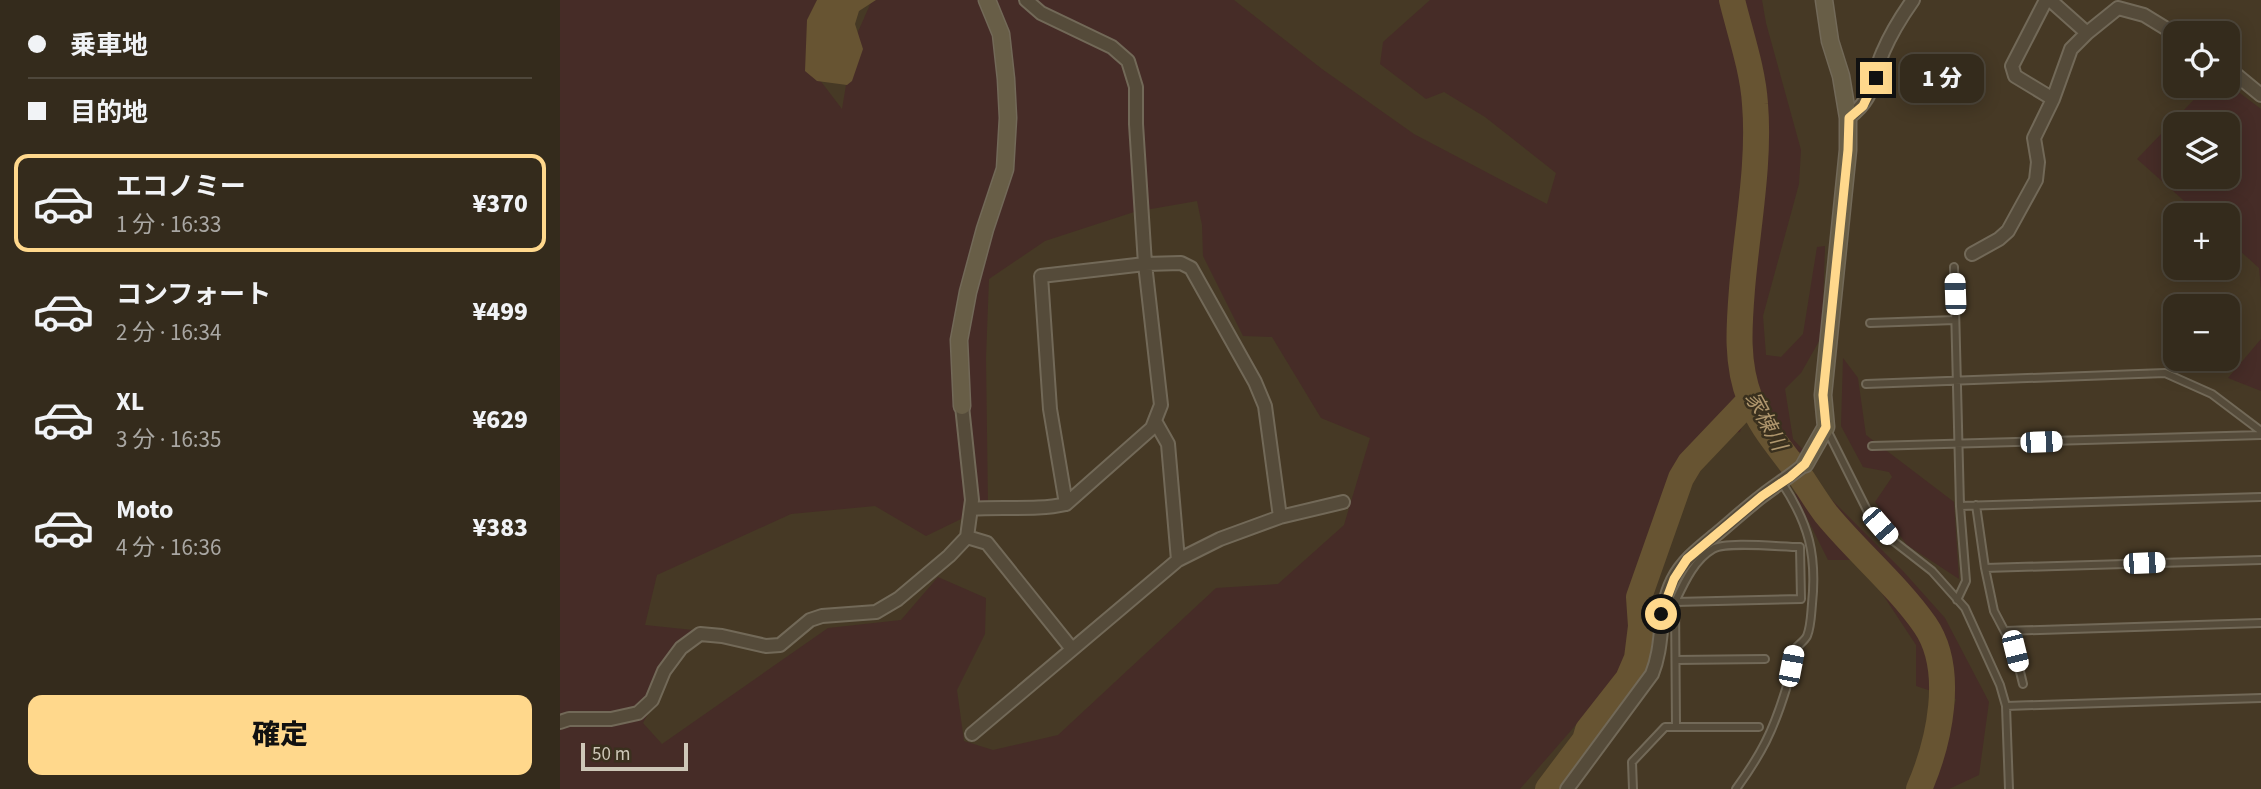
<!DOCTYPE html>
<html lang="ja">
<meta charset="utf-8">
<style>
body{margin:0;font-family:"Source Sans 3","Noto Sans JP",sans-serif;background:#3f3729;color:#f1f3f6;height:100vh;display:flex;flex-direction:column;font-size:26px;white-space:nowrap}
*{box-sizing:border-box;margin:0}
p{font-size:23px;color:#a9a7a3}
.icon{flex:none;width:38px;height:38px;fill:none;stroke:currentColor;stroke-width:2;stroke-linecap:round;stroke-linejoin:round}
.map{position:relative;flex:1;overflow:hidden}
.drawer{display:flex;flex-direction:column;background:#342b1c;width:560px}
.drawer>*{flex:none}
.guide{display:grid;align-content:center;height:154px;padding:0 28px;background:#342b1c}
.buttons{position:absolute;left:1603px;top:21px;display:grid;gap:14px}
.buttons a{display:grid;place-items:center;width:77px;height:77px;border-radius:14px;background:#342b1c;box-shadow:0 4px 18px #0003,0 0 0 2px #4e473b;font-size:35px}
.scale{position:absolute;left:21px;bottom:18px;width:107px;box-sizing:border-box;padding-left:7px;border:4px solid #cec7b8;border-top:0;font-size:19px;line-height:24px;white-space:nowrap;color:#cec7b8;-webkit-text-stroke:5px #3a301e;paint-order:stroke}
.end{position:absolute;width:32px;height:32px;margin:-16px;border:9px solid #ffd88c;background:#111;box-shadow:0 0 0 4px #111}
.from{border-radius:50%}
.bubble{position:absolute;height:49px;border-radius:14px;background:#342b1c;box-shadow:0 4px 18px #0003,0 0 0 2px #4e473b;font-size:23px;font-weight:800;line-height:49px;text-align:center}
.car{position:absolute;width:21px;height:42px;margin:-21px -10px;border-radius:9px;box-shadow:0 0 5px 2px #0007;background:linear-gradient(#fff 24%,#345 0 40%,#fff 0 76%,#345 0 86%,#fff 0)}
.guide b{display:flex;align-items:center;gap:24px;height:66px;font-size:26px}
.guide b+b{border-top:2px solid #4e473b}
.guide i{width:18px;height:18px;background:#f1f3f6}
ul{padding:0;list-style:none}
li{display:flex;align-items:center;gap:21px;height:98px;margin:0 14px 10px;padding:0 14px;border:4px solid transparent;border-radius:14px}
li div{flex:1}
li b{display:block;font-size:26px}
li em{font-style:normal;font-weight:800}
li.active{border-color:#ffd88c}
li>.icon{width:63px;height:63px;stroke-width:1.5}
.cta{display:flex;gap:14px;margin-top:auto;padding:14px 28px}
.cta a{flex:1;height:80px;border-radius:14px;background:#ffd88c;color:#111;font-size:28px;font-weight:800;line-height:80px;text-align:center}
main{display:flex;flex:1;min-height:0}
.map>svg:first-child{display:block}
</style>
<main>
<section class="drawer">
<div class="guide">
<b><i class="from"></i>乗車地</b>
<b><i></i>目的地</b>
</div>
<ul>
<li class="active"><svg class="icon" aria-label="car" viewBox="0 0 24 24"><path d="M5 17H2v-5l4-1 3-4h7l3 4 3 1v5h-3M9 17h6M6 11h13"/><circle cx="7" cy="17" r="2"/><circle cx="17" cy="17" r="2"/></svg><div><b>エコノミー</b><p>1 分 · 16:33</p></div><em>¥370</em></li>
<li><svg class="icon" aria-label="car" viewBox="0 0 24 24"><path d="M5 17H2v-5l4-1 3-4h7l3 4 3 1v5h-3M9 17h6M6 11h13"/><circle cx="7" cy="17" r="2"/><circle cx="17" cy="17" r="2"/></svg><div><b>コンフォート</b><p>2 分 · 16:34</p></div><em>¥499</em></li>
<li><svg class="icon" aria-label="car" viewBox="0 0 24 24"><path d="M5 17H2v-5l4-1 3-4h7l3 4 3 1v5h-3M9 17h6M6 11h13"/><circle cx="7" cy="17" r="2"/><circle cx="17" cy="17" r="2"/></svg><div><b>XL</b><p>3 分 · 16:35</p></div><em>¥629</em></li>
<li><svg class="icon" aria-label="car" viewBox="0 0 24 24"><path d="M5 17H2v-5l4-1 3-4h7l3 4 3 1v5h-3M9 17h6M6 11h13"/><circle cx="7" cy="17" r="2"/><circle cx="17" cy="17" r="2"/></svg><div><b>Moto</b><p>4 分 · 16:36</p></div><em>¥383</em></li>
</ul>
<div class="cta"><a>確定</a></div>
</section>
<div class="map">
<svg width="1701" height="789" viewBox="0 0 1701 789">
<rect width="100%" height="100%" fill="#463925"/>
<path fill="#462c27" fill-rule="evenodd" d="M 0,0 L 257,0 L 256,75 L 282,109 L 293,43 L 312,0 L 674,0 L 762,69 L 854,134 L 987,204 L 996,173 L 925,117 L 884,92 L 866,99 L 820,64 L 823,42 L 870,0 L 1202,0 L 1206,23 L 1241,150 L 1239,184 L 1203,316 L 1206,355 L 1221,357 L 1243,334 L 1257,247 L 1265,246 L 1262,336 L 1241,373 L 1225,389 L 1233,439 L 1246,453 L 1233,451 L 1213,417 L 1204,396 L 1192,399 L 1180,432 L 1140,437 L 1118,478 L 1096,554 L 1069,664 L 960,789 L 0,789 ZM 637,201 L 642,225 L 643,256 L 683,336 L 712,337 L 761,418 L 810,438 L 784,525 L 718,584 L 656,588 L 498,735 L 433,750 L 404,741 L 397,690 L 425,634 L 426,598 L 378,577 L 341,620 L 268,628 L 102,744 L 83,723 L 133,630 L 85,625 L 97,575 L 231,514 L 315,506 L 366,536 L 428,506 L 426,358 L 429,279 L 485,241 L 574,212 Z
M 1668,84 L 1701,109 L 1701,290 L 1699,268 L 1668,240 L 1668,215 L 1640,215 L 1577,159 L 1647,86 L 1668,86 ZM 1668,124 L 1668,177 L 1615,177 L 1615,124 Z
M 1701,339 L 1701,391 L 1668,378 Z
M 1283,358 L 1298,378 L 1306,435 L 1394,502 L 1399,579 L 1347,545 L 1315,502 L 1332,477 L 1329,472 L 1303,467 L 1281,426 Z
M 1254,482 L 1343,571 L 1385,618 L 1429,702 L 1419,775 L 1389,789 L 1369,789 L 1396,699 L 1356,686 L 1356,645 L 1300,560 L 1268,560 L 1235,494 Z"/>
<path fill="#675432" d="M 257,0 L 316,0 L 299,11 L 295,24 L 303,49 L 292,81 L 287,85 L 257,81 L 245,71 L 247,20 Z"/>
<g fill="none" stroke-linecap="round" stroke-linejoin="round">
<path stroke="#675432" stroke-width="26" d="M 1172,0 C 1180,33 1193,70 1195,104 C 1200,163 1187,229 1182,289 C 1179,326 1176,364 1190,399 C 1199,423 1215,442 1230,462 C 1243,478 1253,497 1266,514 C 1297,552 1337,585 1365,625 C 1396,670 1379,743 1359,789
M 988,789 L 1025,740 L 1028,730 L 1068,679 L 1077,658 L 1081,626 L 1079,597 L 1121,478 L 1130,463 L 1190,400"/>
<defs>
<path id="lane" d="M 1394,267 L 1400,506 L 1406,581 L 1397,600
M 1310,323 L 1395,320
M 1306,384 L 1605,373 L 1652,394 L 1701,431
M 1267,430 L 1308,512 L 1331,539 L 1372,571 L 1405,608 L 1440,685 L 1446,706 L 1449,789
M 1312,446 L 1701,435
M 1416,505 L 1425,568 L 1434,611 L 1455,651 L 1463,684
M 1400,506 L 1701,497
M 1425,568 L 1701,560
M 1115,602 C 1124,583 1134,560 1153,549 C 1166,541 1221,547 1240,547 L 1241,599 L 1115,602 L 1116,727
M 1445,631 L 1701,623
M 1116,660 L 1205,659
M 1446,706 L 1701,698
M 1073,789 L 1072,762 L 1105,727 L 1199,727
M 1176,789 C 1202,753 1213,731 1226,689 C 1229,677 1229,663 1233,652 C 1236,646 1244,642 1247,636 C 1251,626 1251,615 1252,604 C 1257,555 1249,524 1222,483"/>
<path id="street" d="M 1486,0 L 1452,66 L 1455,76 L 1493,99
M 1490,0 L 1527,33 L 1558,8 L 1584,15 L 1615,34
M 1668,68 L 1701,95
M 1288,118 C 1317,96 1310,81 1323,52 C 1331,33 1341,17 1353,0
M 1412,254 L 1439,239 L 1448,231 L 1476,180 L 1478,162 L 1474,138 L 1493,99 L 1511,49 L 1527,33
M 595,421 L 608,444 L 618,560
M 506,504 L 490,409 L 481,276 L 585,264 L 621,263 L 631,268 L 695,382 L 705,406 L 720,517
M 411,509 C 443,506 475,511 506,504 L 592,428 L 601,405 L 585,264 L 576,124 L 576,87 L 568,61 L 552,47 L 481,13 L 466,0
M 407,537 L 427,543 L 512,649
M 0,722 L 9,719 L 51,719 L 78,713 L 92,700 L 104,671 L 121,648 L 140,634 L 162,636 L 206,646 L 220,645 L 250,620 L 262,616 L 316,612 L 338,599 L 389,556 L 407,537 L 412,500 L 402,406
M 412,734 L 618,560 L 660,539 L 720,517 L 783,502
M 1007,789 L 1092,674 C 1105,642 1097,612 1113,580 C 1122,562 1137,550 1153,537 C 1169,524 1185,509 1202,496 C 1216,485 1231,476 1245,464"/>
<path id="secondary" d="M 402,406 L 399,340 L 408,292 L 425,229 L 445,169 L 448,118 L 446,79 L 441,34 L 427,0
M 1245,464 L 1266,427 L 1263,395 L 1288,150 L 1288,118 L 1281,76 L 1270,41 L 1264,0"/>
</defs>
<use href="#lane" stroke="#726958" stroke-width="10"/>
<use href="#street" stroke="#726958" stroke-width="16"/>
<use href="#secondary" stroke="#726958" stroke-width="19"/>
<use href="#lane" stroke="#554b3a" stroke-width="6"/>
<use href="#street" stroke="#554b3a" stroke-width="12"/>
<use href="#secondary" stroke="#685e47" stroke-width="16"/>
</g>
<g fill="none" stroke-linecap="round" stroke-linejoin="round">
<path stroke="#ffd88c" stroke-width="9" d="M 1101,614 L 1114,579 L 1127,559 L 1202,496 L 1230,477 L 1245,464 L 1266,427 L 1263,395 L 1288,150 L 1289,118 L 1303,106 L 1316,78"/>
</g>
<g text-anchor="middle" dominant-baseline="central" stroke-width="5" stroke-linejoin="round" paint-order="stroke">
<g font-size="21" font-style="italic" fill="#b0976e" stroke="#3a301e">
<text transform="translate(1206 421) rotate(62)">家棟川</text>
</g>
</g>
</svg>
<div class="buttons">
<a><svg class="icon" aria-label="locate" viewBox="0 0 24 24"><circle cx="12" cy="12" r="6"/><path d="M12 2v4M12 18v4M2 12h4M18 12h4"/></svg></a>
<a><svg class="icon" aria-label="layers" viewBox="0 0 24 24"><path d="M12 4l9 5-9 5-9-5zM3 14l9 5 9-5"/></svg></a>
<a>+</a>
<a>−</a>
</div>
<div class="scale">50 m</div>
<i class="end from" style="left:1101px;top:614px"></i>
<i class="end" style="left:1316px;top:78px"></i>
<div class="bubble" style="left:1340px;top:54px;width:84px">1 分</div>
<i class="car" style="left:1395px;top:294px;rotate:358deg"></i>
<i class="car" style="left:1481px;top:442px;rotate:88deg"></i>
<i class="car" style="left:1320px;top:526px;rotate:139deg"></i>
<i class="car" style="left:1584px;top:563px;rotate:88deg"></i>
<i class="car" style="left:1455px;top:651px;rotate:166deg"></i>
<i class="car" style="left:1231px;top:666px;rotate:11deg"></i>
</div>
</main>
